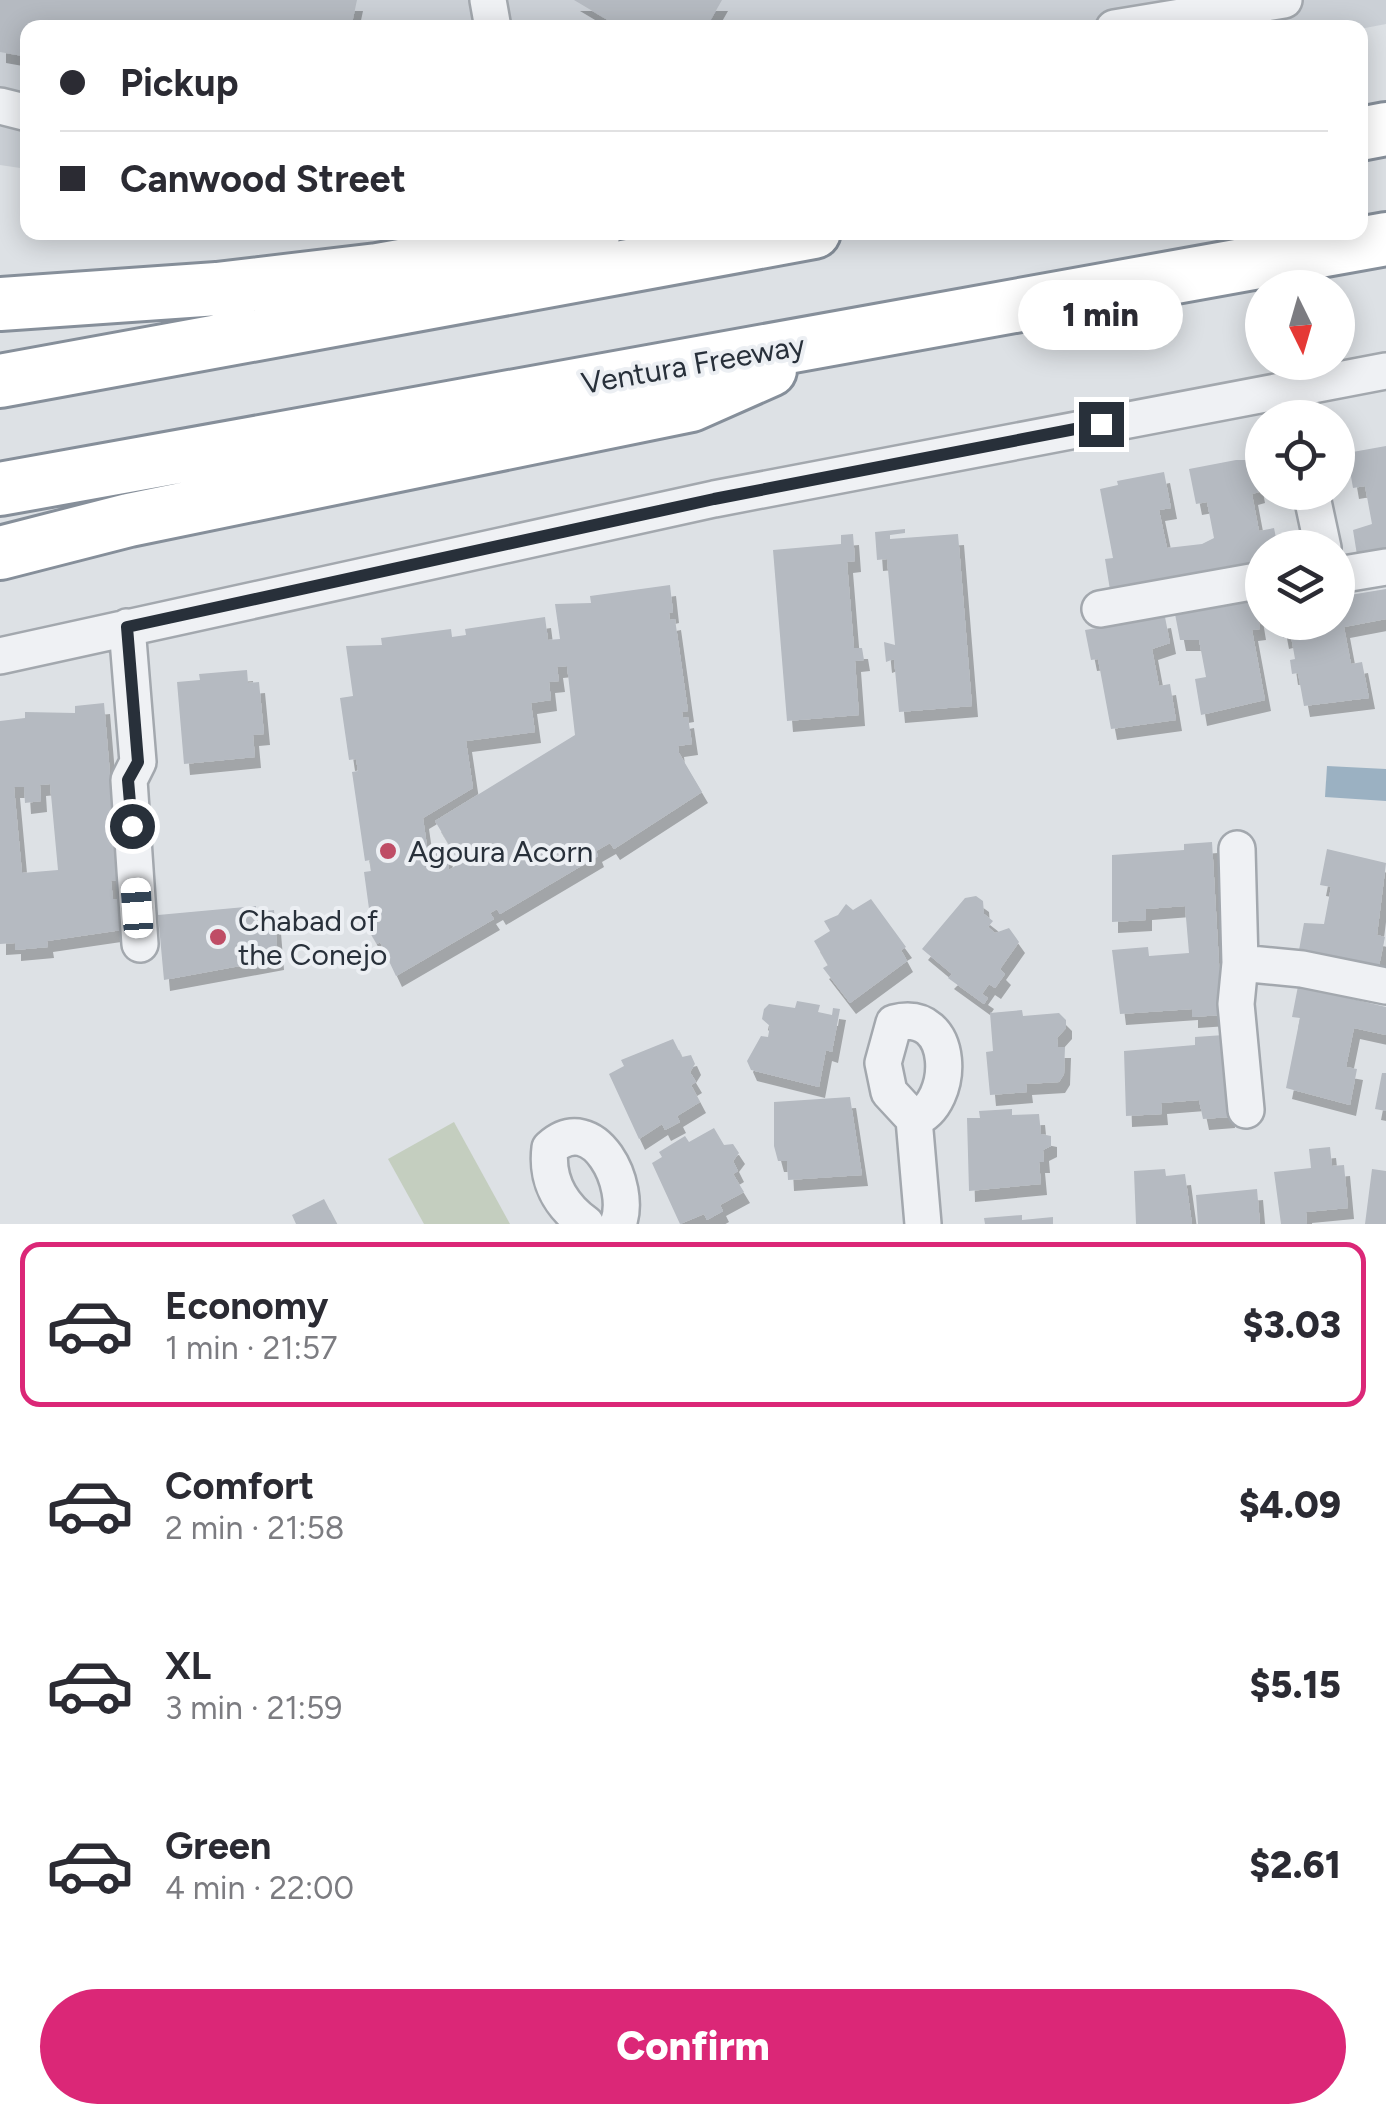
<!DOCTYPE html>
<meta charset="utf-8">
<style>
body{margin:0;font-family:Figtree,sans-serif;background:#f2f2f3;color:#2b2b33;height:100vh;display:flex;flex-direction:column;font-size:38px;white-space:nowrap}
*{box-sizing:border-box;margin:0}
p{font-size:32px;color:#7c7c81}
.icon{flex:none;width:55px;height:55px;fill:none;stroke:currentColor;stroke-width:2;stroke-linecap:round;stroke-linejoin:round}
.map{position:relative;height:1224px;overflow:hidden}
.sheet{display:flex;flex-direction:column;background:#fff;flex:1}
.sheet>*{flex:none}
.hud{position:absolute;left:20px;top:20px;width:1348px;height:220px;border-radius:20px;box-shadow:0 5px 25px #0003;display:grid;align-content:center;height:220px;padding:0 40px;background:#fff}
.needle{width:65px;rotate:175deg}
.controls{position:absolute;left:1245px;top:270px;display:grid;gap:20px}
.controls a{display:grid;place-items:center;width:110px;height:110px;border-radius:50%;background:#fff;box-shadow:0 5px 25px #0003;font-size:50px}
.end{position:absolute;width:45px;height:45px;margin:-22px;border:12px solid #28303a;background:#fff;box-shadow:0 0 0 5px #fff}
.from{border-radius:50%}
.bubble{position:absolute;height:70px;border-radius:35px;background:#fff;box-shadow:0 5px 25px #0003;font-size:32px;font-weight:800;line-height:70px;text-align:center}
.car{position:absolute;width:30px;height:60px;margin:-30px -15px;border-radius:12px;box-shadow:0 0 8px 2px #0007;background:linear-gradient(#fff 24%,#345 0 40%,#fff 0 76%,#345 0 86%,#fff 0)}
.hud b{display:flex;align-items:center;gap:35px;height:95px;font-size:38px}
.hud b+b{border-top:2px solid #e1e1e2}
.hud i{width:25px;height:25px;background:#2b2b33}
ul{padding:18px 0 0;list-style:none}
li{display:flex;align-items:center;gap:30px;height:165px;margin:0 20px 15px;padding:0 20px;border:5px solid transparent;border-radius:20px}
li div{flex:1}
li b{display:block;font-size:38px}
li em{font-style:normal;font-weight:800}
li.selected{border-color:#db2777}
li>.icon{width:90px;height:90px;stroke-width:1.5}
.button{display:flex;gap:20px;margin-top:auto;padding:20px 40px}
.button a{flex:1;height:115px;border-radius:60px;background:#db2777;color:#fff;font-size:40px;font-weight:800;line-height:115px;text-align:center}
.map>svg:first-child{display:block}
</style>
<div class="map">
<svg width="1386" height="1224" viewBox="0 0 1386 1224">
<defs>
<filter id="shadow"><feDropShadow dx="6" dy="11" stdDeviation="0" flood-color="#0004"/></filter>
</defs>
<rect width="100%" height="100%" fill="#dde1e5"/>
<path fill="#cbd0d6" d="M 0,0 L 1386,0 L 1386,24 L 1360,29 L 28,28 L 27,169 L 0,165 Z"/>
<path fill="#c4cebf" d="M 454,1122 L 510,1224 L 424,1224 L 388,1159 Z"/>
<path fill="#9bb1c2" d="M 1327,766 L 1386,769 L 1386,801 L 1325,797 Z"/>
<path fill="#b5bac1" fill-rule="evenodd" filter="url(#shadow)" d="M 0,0 L 357,0 L 351,28 L 28,28 L 28,57 L 0,52 Z
M 574,0 L 722,0 L 706,28 L 684,28 L 674,21 L 670,28 L 621,28 Z
M 1386,446 L 1386,552 L 1357,555 L 1353,530 L 1372,524 L 1365,486 L 1353,488 L 1347,453 Z
M 1236,460 L 1253,460 L 1259,492 L 1252,494 L 1259,531 L 1274,528 L 1278,548 L 1262,548 L 1262,562 L 1110,590 L 1105,559 L 1113,558 L 1100,489 L 1118,485 L 1117,481 L 1164,472 L 1171,508 L 1159,510 L 1167,548 L 1202,544 L 1214,538 L 1207,502 L 1196,504 L 1189,469 Z
M 905,529 L 905,533 L 890,535 L 890,539 L 958,534 L 972,706 L 899,712 L 894,659 L 886,662 L 884,642 L 895,645 L 887,559 L 877,560 L 875,532 Z
M 853,534 L 855,561 L 847,562 L 854,648 L 862,648 L 864,660 L 855,661 L 859,715 L 787,721 L 773,550 L 841,544 L 841,535 Z
M 670,585 L 673,612 L 669,613 L 670,620 L 675,619 L 688,711 L 682,712 L 683,718 L 688,717 L 692,744 L 678,746 L 679,753 L 702,792 L 614,849 L 610,843 L 596,851 L 598,856 L 500,914 L 497,909 L 490,913 L 494,919 L 396,976 L 380,942 L 377,944 L 363,920 L 370,916 L 364,872 L 371,871 L 370,860 L 365,861 L 352,772 L 358,771 L 356,759 L 349,760 L 340,698 L 353,696 L 346,646 L 382,645 L 381,638 L 451,629 L 452,637 L 466,635 L 465,629 L 545,617 L 548,640 L 560,639 L 555,604 L 591,603 L 590,596 ZM 567,666 L 575,735 L 435,821 L 460,863 L 449,870 L 446,851 L 428,853 L 423,818 L 473,788 L 466,741 L 535,732 L 531,703 L 551,700 L 549,682 L 559,681 L 557,667 Z
M 1386,589 L 1386,619 L 1344,627 L 1351,664 L 1362,662 L 1369,698 L 1304,706 L 1298,673 L 1292,674 L 1290,660 L 1295,659 L 1291,636 L 1283,638 L 1280,622 L 1338,622 L 1338,597 Z
M 1255,599 L 1260,629 L 1252,630 L 1265,700 L 1201,715 L 1195,679 L 1206,677 L 1199,640 L 1180,640 L 1175,614 Z
M 1165,617 L 1170,643 L 1152,649 L 1159,686 L 1170,684 L 1176,720 L 1111,729 L 1098,659 L 1091,660 L 1085,630 Z
M 247,670 L 248,683 L 259,682 L 264,734 L 253,735 L 255,757 L 184,764 L 177,682 L 200,680 L 199,674 Z
M 104,703 L 119,880 L 111,881 L 113,899 L 119,899 L 122,930 L 47,941 L 48,947 L 15,950 L 15,943 L 0,944 L 0,721 L 25,718 L 25,712 L 75,713 L 75,706 ZM 50,784 L 58,870 L 22,873 L 14,787 L 24,787 L 25,803 L 41,801 L 40,785 Z
M 1212,842 L 1222,1015 L 1192,1017 L 1192,1009 L 1120,1014 L 1112,950 L 1148,947 L 1149,956 L 1189,953 L 1185,906 L 1146,909 L 1146,920 L 1112,922 L 1112,855 L 1184,850 L 1184,844 Z
M 1327,849 L 1386,863 L 1377,935 L 1385,937 L 1379,966 L 1299,950 L 1304,923 L 1324,924 L 1331,887 L 1320,885 Z
M 976,896 L 983,901 L 984,914 L 993,921 L 988,927 L 995,933 L 1009,928 L 1019,942 L 1000,969 L 1005,974 L 995,988 L 989,984 L 982,994 L 988,998 L 984,1004 L 948,978 L 952,974 L 922,949 L 965,898 Z
M 871,899 L 906,947 L 901,950 L 907,961 L 850,1003 L 823,968 L 828,965 L 814,941 L 830,931 L 824,921 L 838,915 L 846,904 L 853,910 Z
M 256,906 L 256,912 L 274,910 L 278,959 L 164,980 L 158,915 Z
M 1298,986 L 1386,1007 L 1386,1035 L 1354,1028 L 1346,1067 L 1357,1069 L 1350,1105 L 1286,1088 L 1300,1018 L 1292,1017 Z
M 797,1001 L 820,1005 L 818,1012 L 832,1015 L 833,1008 L 840,1009 L 832,1052 L 826,1050 L 819,1087 L 751,1070 L 747,1061 L 761,1036 L 768,1037 L 770,1026 L 762,1019 L 764,1009 L 769,1004 L 795,1008 Z
M 1022,1010 L 1023,1016 L 1059,1013 L 1066,1020 L 1066,1028 L 1057,1038 L 1058,1047 L 1065,1047 L 1064,1074 L 1059,1082 L 1026,1084 L 1027,1092 L 990,1095 L 986,1052 L 993,1051 L 990,1013 Z
M 1224,1035 L 1229,1117 L 1203,1119 L 1199,1100 L 1161,1103 L 1162,1114 L 1126,1116 L 1124,1051 L 1195,1045 L 1195,1037 Z
M 673,1039 L 682,1057 L 691,1055 L 695,1064 L 690,1072 L 696,1082 L 691,1085 L 700,1102 L 677,1116 L 680,1122 L 665,1130 L 662,1124 L 639,1139 L 609,1074 L 624,1066 L 621,1060 Z
M 1382,1073 L 1386,1073 L 1386,1111 L 1375,1109 Z
M 850,1097 L 862,1175 L 788,1180 L 787,1161 L 778,1161 L 774,1146 L 774,1102 Z
M 1012,1109 L 1012,1115 L 1039,1114 L 1041,1134 L 1051,1136 L 1051,1146 L 1043,1150 L 1044,1162 L 1039,1162 L 1041,1184 L 969,1191 L 967,1118 L 980,1118 L 979,1111 Z
M 714,1128 L 724,1145 L 733,1144 L 739,1153 L 733,1161 L 738,1171 L 733,1174 L 744,1192 L 720,1205 L 723,1211 L 707,1220 L 704,1214 L 680,1224 L 652,1163 L 662,1157 L 659,1152 L 685,1136 L 689,1142 Z
M 1330,1147 L 1332,1166 L 1344,1165 L 1348,1208 L 1306,1212 L 1307,1224 L 1281,1224 L 1274,1172 L 1311,1168 L 1309,1149 Z
M 1165,1169 L 1166,1176 L 1185,1174 L 1192,1224 L 1136,1224 L 1134,1171 Z
M 1372,1169 L 1386,1171 L 1386,1224 L 1365,1224 Z
M 1257,1189 L 1260,1224 L 1198,1224 L 1196,1195 Z
M 324,1199 L 337,1224 L 296,1224 L 292,1215 Z
M 1022,1215 L 1022,1220 L 1053,1217 L 1053,1224 L 985,1224 L 984,1218 Z"/>
<g fill="none" stroke-linecap="round" stroke-linejoin="round">
<defs>
<path id="minor" d="M 488,0 L 493,28
M 1114,28 L 1284,0
M 0,106 L 28,113
M 1288,388 L 1295,418
M 1311,492 L 1323,548
M 1338,575 L 1386,567
M 1100,609 L 1262,580
M 127,627 L 138,762 L 129,780 L 140,944
M 0,656 L 714,499 L 1386,371
M 1237,849 L 1240,963 L 1236,1004 L 1246,1110
M 1240,963 L 1302,969 L 1386,986
M 914,1119 C 956,1104 957,1007 894,1023 L 883,1063 L 889,1092 L 914,1119 L 923,1224
M 586,1224 C 560,1205 546,1180 550,1148 C 594,1108 633,1186 618,1224"/>
<path id="highway" d="M 1360,134 L 1386,129
M 0,304 L 217,289 L 377,270 L 594,232
M 0,381 L 814,232
M 0,489 L 1386,239
M 0,553 L 129,520 L 691,405 L 770,370"/>
</defs>
<use href="#minor" stroke="#a3a8ae" stroke-width="40"/>
<use href="#highway" stroke="#868f9a" stroke-width="58"/>
<use href="#minor" stroke="#eff1f4" stroke-width="35"/>
<use href="#highway" stroke="#fff" stroke-width="52"/>
</g>
<g fill="none" stroke-linecap="round" stroke-linejoin="round">
<path stroke="#28303a" stroke-width="12" d="M 132,826 L 128,780 L 138,762 L 127,627 L 714,499 L 1101,424"/>
</g>
<g fill="#bf4d66" stroke="#eceff3" stroke-width="4">
<circle cx="388" cy="851" r="10"/>
<circle cx="218" cy="937" r="10"/>
</g>
<g text-anchor="middle" dominant-baseline="central" stroke-width="8" stroke-linejoin="round" paint-order="stroke">
<g font-size="30" fill="#28303a" stroke="#eceff3">
<text transform="translate(693 364) rotate(-10)">Ventura Freeway</text>
</g>
<g font-size="30" fill="#28303a" stroke="#eceff3" text-anchor="start">
<text x="408" y="851">Agoura Acorn</text>
<text x="238" y="920">Chabad of<tspan x="238" dy="34">the Conejo</tspan></text>
</g>
</g>
</svg>
<div class="controls">
<a><svg class="needle" viewBox="-14 -14 28 28"><path d="M0-13l5 13h-10z" fill="#e53935"/><path d="M0 13l5-13h-10z" fill="#7c7c81"/></svg></a>
<a><svg class="icon" aria-label="locate" viewBox="0 0 24 24"><circle cx="12" cy="12" r="6"/><path d="M12 2v4M12 18v4M2 12h4M18 12h4"/></svg></a>
<a><svg class="icon" aria-label="layers" viewBox="0 0 24 24"><path d="M12 4l9 5-9 5-9-5zM3 14l9 5 9-5"/></svg></a>
</div>
<i class="end from" style="left:132px;top:826px"></i>
<i class="end" style="left:1101px;top:424px"></i>
<div class="bubble" style="left:1018px;top:280px;width:165px">1 min</div>
<i class="car" style="left:137px;top:908px;rotate:356deg"></i>
<div class="hud">
<b><i class="from"></i>Pickup</b>
<b><i></i>Canwood Street</b>
</div>
</div>
<section class="sheet">
<ul>
<li class="selected"><svg class="icon" aria-label="car" viewBox="0 0 24 24"><path d="M5 17H2v-5l4-1 3-4h7l3 4 3 1v5h-3M9 17h6M6 11h13"/><circle cx="7" cy="17" r="2"/><circle cx="17" cy="17" r="2"/></svg><div><b>Economy</b><p>1 min · 21:57</p></div><em>$3.03</em></li>
<li><svg class="icon" aria-label="car" viewBox="0 0 24 24"><path d="M5 17H2v-5l4-1 3-4h7l3 4 3 1v5h-3M9 17h6M6 11h13"/><circle cx="7" cy="17" r="2"/><circle cx="17" cy="17" r="2"/></svg><div><b>Comfort</b><p>2 min · 21:58</p></div><em>$4.09</em></li>
<li><svg class="icon" aria-label="car" viewBox="0 0 24 24"><path d="M5 17H2v-5l4-1 3-4h7l3 4 3 1v5h-3M9 17h6M6 11h13"/><circle cx="7" cy="17" r="2"/><circle cx="17" cy="17" r="2"/></svg><div><b>XL</b><p>3 min · 21:59</p></div><em>$5.15</em></li>
<li><svg class="icon" aria-label="car" viewBox="0 0 24 24"><path d="M5 17H2v-5l4-1 3-4h7l3 4 3 1v5h-3M9 17h6M6 11h13"/><circle cx="7" cy="17" r="2"/><circle cx="17" cy="17" r="2"/></svg><div><b>Green</b><p>4 min · 22:00</p></div><em>$2.61</em></li>
</ul>
<div class="button"><a>Confirm</a></div>
</section>
